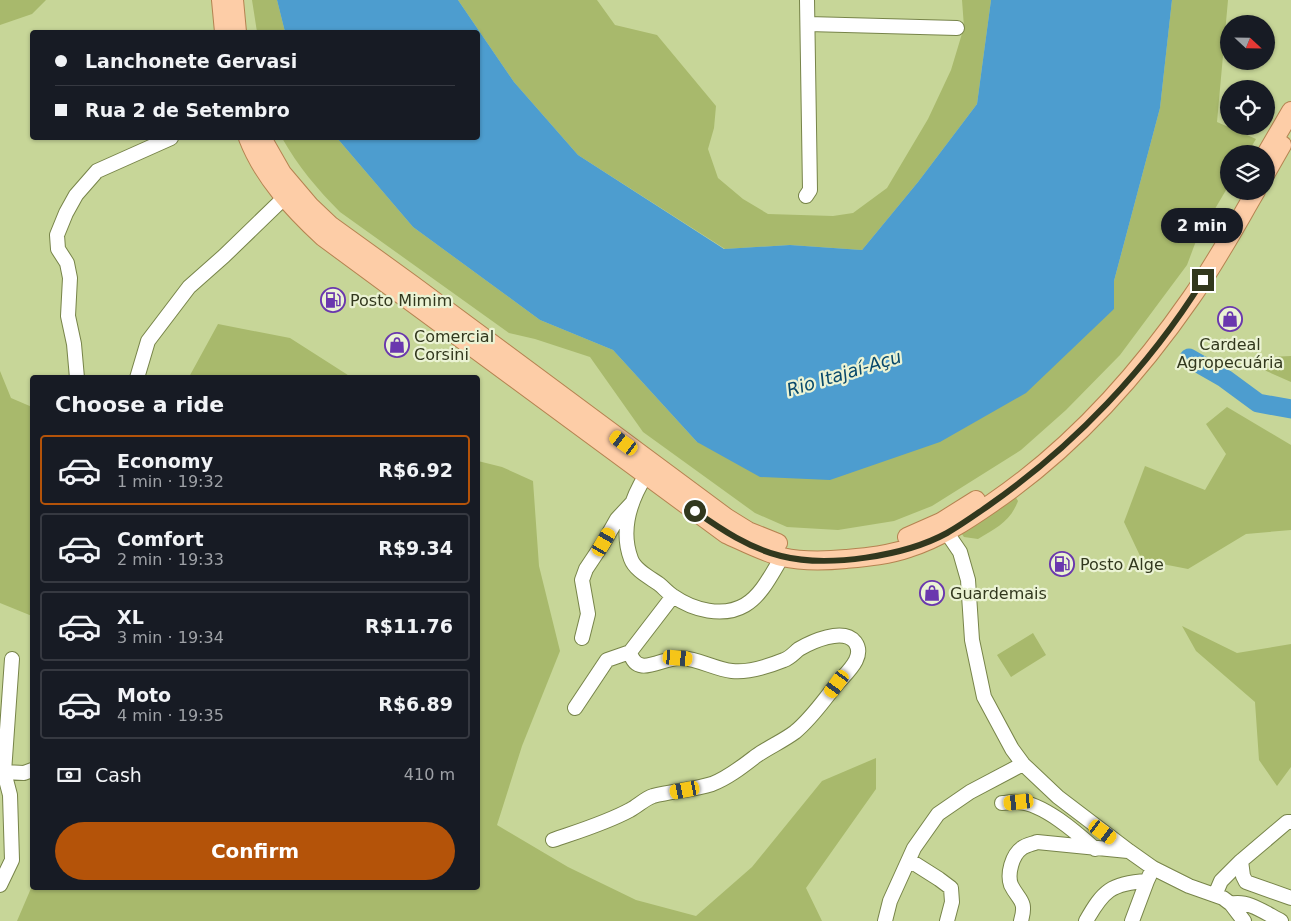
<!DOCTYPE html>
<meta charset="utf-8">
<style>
body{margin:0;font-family:"DejaVu Sans",sans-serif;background:#20242c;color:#f1f3f6;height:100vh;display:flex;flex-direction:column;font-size:19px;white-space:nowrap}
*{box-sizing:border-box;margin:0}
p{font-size:16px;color:#9ea1a6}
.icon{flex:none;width:28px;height:28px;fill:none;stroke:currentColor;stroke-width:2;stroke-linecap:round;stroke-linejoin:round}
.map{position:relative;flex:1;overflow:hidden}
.panel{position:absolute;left:30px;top:375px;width:450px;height:515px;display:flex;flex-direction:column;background:#171b24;border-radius:5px;box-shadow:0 1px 4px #0004}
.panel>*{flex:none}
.guide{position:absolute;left:30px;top:30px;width:450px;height:110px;border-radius:5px;box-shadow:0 1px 4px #0004;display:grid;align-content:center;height:110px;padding:0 25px;background:#171b24}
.needle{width:32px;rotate:112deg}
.fabs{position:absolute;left:1220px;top:15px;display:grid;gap:10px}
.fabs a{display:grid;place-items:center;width:55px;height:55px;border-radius:50%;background:#171b24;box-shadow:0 1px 4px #0004;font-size:25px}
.end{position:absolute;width:22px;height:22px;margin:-11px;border:6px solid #32381e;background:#fff;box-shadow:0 0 0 2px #fff}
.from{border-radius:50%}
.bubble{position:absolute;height:35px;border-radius:18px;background:#171b24;box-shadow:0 1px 4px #0004;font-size:16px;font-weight:800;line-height:35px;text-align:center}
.car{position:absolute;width:15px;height:30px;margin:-15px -8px;border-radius:6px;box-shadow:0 0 4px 1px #0007;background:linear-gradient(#f5c518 24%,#345 0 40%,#f5c518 0 76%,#345 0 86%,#f5c518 0)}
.guide b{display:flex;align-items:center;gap:18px;height:48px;font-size:19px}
.guide b+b{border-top:1px solid #363941}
.guide i{width:12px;height:12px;background:#f1f3f6}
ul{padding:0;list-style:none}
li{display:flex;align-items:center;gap:15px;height:70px;margin:0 10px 8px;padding:0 15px;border:2px solid #363941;border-radius:5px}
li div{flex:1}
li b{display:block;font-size:19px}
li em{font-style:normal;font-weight:800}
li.current{border-color:#b45309}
li>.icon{width:45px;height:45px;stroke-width:1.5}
h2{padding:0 25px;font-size:22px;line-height:60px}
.pay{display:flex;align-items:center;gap:12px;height:55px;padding:0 25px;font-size:19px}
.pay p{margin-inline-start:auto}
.action{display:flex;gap:10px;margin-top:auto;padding:10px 25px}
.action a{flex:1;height:58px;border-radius:30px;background:#b45309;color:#fff;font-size:20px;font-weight:800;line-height:58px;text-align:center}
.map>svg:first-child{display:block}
</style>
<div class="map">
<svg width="1291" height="921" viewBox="0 0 1291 921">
<rect width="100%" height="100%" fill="#c7d698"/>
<path fill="#a8b96c" d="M 0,0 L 46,0 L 32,14 L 0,25 Z
M 252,0 L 277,0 L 285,32 L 257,32 Z
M 458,0 L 597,0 L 615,25 L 657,35 L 716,106 L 714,128 L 708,149 L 718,178 L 743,199 L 768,214 L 833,216 L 853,213 L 887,188 L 928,119 L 951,70 L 964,27 L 962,0 L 991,0 L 977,104 L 918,182 L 862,250 L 790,245 L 725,249 L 578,155 L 514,82 Z
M 1172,0 L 1228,0 L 1217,122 L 1256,139 L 1247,154 L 1229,154 L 1229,185 L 1196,241 L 1187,265 L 1120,355 L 1066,410 L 1021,450 L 932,506 L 894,521 L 838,530 L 787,527 L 755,513 L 643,432 L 590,357 L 535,339 L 509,333 L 340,212 C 317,189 298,166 282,138 L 337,138 L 413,227 L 540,320 L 613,350 L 697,442 L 1114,309 L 1114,281 L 1160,108 Z
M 218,324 L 290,338 L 351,377 L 189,377 Z
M 1291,356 L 1291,382 L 1246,362 L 1267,357 Z
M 0,371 L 11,398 L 32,407 L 32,616 L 0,603 Z
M 1227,407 L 1291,445 L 1291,530 L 1246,534 L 1188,569 L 1142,560 L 1124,522 L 1145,466 L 1205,490 L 1226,454 L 1206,424 Z
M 478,461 L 502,467 L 533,481 L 539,566 L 560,651 L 522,746 L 497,825 L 568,867 L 636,900 L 696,916 L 752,867 L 822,781 L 876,758 L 876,789 L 806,888 L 822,921 L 17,921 L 32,886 L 32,888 L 478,888 Z
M 1015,496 L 1018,501 C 1010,522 996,528 978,539 L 964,537 L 959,530 Z
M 1182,626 L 1237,653 L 1291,644 L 1291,767 L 1277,786 L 1259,760 L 1255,702 L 1196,651 Z
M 1033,633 L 1046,655 L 1011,677 L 997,655 Z"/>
<path fill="#4d9dcf" d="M 277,0 L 458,0 L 514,82 L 578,155 L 724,249 L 790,245 L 862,250 L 918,182 L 977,104 L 991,0 L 1172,0 L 1160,108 L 1114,281 L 1114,309 L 1026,393 L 940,442 L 830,480 L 760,477 L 697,442 L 613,350 L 540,320 L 413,227 L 337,138 L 478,138 L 478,32 L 285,32 Z"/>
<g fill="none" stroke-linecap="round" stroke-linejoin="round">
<path stroke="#4d9dcf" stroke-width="19" d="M 1189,358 L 1224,378 L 1258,403 L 1291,409"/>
<defs>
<path id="minor" d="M 808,24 L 957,28
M 806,196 L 810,190 L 807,0
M 77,378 L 74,344 L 68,316 L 70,278 L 67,263 L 58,249 L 57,235 L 66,213 L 76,195 L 97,171 L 171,138
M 137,378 L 148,341 L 189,287 L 224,256 L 285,197
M 646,475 C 631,499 620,530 631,559 C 635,570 649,577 659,584 C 664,588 668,593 673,596 C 693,610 723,618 745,605 C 762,595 772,573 782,557
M 947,533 L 960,552 L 968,580 L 972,640 L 984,697 L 1012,749 L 1023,764 L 1058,797 L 1129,851 L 1153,868 L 1189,886 L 1223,898 L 1231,904 L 1244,921
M 582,638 L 588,614 L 582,580 L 586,569 L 604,542 L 617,519 L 631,504
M 575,708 L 607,660 L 630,652 L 673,596
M 0,768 L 4,772 L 10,795 L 12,860 L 0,885
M 4,772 L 12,659
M 4,772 L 24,773 L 32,770
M 1002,803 C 1007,803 1013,801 1018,802 C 1043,803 1077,833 1095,849
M 553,840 C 579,831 606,823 630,810 C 638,806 644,799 653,796 C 672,791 693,790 712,784 C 728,778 743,766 756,756 C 769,747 783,741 795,732 C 812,718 823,701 837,684 C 846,673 866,657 855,642 C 843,627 811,642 799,649 C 794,653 790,658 784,660 C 769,666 748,673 732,671 C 715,669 699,659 681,658 C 663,656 637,680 630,652
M 909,860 L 939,879 L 951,888 L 952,902 L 947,921
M 1241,861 L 1243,876 L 1246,882 L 1291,898
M 1215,895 L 1221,881 L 1241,861 L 1287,822 L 1291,822
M 1231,904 C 1247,899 1267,914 1281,921
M 885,921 L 890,901 L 914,848 L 938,814 L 970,792 L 1023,764
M 1021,921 C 1027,900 1019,901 1011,885 C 1007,874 1012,855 1022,848 C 1026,845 1032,844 1037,842 L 1128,851
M 1086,921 C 1103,891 1111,883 1147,881 L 1153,868
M 1132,921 L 1147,881"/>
<path id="major" d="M 221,0 L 224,32
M 234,0 L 237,32
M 248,138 C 263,177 293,209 323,237 L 726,534 C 744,542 763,552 782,557 C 804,562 825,561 846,559 C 867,557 889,555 909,548 C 940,538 966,521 992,503 C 1071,449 1137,376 1191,298 C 1215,264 1235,227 1256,191
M 262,138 L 282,173 L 310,206 L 330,225 L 413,285 L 727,518 L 748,531 L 778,543
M 1266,154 L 1291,111
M 1266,173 L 1282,145
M 907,537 L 941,522 L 976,500"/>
</defs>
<use href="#minor" stroke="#778449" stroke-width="16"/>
<use href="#major" stroke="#b58351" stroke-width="20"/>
<use href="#minor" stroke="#fff" stroke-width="14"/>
<use href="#major" stroke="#fdcda7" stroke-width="18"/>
</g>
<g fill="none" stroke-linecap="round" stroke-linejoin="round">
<path stroke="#32381e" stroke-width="6" d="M 695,511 C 722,530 749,548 781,556 C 828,568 905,556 947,533 C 961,525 975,515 988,506 C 1073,447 1149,367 1203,280"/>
</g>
<defs>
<symbol id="fuel-ring" viewBox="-11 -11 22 22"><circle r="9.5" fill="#ebf3d4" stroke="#6a37ae" stroke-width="1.5"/><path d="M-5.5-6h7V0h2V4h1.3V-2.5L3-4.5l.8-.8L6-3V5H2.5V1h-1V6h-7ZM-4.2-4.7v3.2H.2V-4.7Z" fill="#6a37ae"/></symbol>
<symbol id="shop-ring" viewBox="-11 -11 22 22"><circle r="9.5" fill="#ebf3d4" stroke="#6a37ae" stroke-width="1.5"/><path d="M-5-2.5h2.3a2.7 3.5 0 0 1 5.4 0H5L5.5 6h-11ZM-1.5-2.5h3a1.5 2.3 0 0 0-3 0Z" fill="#6a37ae"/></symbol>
</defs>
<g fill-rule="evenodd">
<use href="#fuel-ring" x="319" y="286" width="28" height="28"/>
<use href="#shop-ring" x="1216" y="305" width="28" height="28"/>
<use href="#shop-ring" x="383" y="331" width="28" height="28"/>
<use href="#fuel-ring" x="1048" y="550" width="28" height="28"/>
<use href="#shop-ring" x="918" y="579" width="28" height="28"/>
</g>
<g text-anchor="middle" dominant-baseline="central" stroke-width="4.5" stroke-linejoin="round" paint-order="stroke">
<g font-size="16" fill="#32381e" stroke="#ebf3d4" text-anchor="start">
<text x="350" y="300">Posto Mimim</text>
<text x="414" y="336">Comercial<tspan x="414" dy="18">Corsini</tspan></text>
<text x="1230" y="344" text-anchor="middle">Cardeal<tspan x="1230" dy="18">Agropecuária</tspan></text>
<text x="1080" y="564">Posto Alge</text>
<text x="950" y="593">Guardemais</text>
</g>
<g font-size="18" font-style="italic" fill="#08496b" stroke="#ebf3d4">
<text transform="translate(844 373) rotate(-17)">Rio Itajaí-Açu</text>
</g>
</g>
</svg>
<div class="fabs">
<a><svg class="needle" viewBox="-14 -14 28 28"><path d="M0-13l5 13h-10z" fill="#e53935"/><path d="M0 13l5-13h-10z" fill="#9ea1a6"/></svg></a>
<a><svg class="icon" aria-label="locate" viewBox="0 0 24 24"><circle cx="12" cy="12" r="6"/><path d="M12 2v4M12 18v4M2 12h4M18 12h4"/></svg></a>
<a><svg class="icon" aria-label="layers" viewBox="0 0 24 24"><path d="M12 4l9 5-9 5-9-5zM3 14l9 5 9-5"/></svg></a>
</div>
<i class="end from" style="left:695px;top:511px"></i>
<i class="end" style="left:1203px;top:280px"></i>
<div class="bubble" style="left:1161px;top:208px;width:82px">2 min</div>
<i class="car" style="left:624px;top:443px;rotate:306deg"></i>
<i class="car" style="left:604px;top:542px;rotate:30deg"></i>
<i class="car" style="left:678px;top:658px;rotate:95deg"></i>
<i class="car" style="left:837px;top:684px;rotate:216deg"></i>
<i class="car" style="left:685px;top:790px;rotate:259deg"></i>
<i class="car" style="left:1019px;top:802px;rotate:264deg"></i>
<i class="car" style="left:1103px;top:832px;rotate:126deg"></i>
<div class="guide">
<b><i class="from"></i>Lanchonete Gervasi</b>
<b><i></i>Rua 2 de Setembro</b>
</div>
<section class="panel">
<h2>Choose a ride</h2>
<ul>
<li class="current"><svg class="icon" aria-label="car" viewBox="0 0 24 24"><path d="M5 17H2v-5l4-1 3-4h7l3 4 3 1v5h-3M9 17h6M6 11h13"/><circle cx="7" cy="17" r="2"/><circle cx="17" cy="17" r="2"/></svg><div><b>Economy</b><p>1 min · 19:32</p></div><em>R$6.92</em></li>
<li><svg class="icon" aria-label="car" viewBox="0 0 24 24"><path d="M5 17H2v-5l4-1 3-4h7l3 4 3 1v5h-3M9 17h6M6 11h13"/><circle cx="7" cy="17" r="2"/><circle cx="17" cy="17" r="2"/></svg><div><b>Comfort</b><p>2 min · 19:33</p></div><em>R$9.34</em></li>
<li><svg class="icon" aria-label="car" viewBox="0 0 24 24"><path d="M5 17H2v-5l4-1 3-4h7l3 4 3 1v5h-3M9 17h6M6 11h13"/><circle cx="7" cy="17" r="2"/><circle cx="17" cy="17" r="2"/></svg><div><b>XL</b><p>3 min · 19:34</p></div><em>R$11.76</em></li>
<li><svg class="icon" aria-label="car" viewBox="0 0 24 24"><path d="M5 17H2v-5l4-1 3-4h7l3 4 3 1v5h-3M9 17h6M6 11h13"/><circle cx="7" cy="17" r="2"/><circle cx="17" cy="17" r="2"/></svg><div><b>Moto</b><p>4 min · 19:35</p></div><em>R$6.89</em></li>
</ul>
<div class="pay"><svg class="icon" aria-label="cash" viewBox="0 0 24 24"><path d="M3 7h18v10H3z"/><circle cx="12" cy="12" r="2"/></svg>Cash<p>410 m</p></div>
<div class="action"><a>Confirm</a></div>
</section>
</div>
